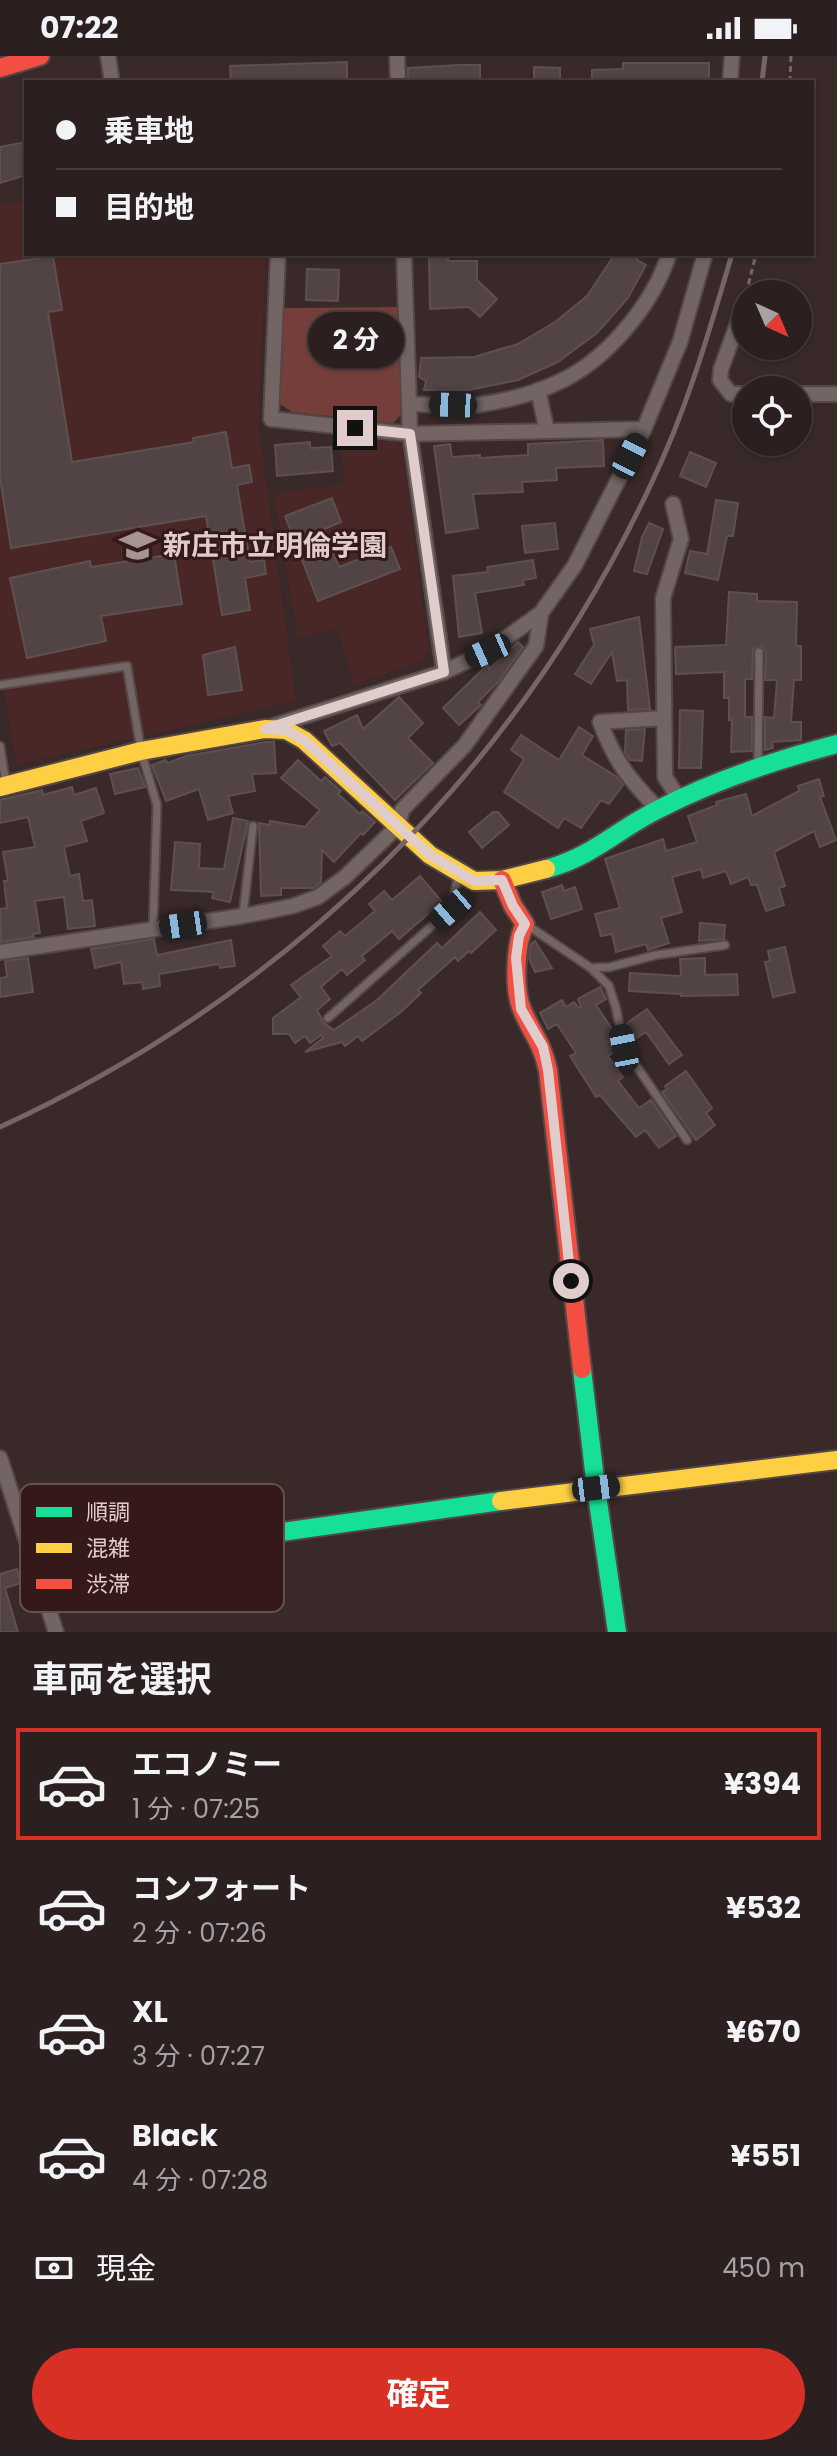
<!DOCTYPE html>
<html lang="ja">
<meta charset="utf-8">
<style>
body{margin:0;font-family:Poppins,"Noto Sans JP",sans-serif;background:#332728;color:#f1f3f6;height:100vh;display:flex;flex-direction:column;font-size:30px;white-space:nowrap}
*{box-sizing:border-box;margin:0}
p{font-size:26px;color:#a6a2a4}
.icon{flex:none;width:44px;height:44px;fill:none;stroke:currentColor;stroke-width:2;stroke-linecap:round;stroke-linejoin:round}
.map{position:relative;height:1576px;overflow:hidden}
.details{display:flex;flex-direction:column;background:#2b1f1f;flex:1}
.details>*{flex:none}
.top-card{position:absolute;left:24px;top:24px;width:790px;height:176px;border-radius:0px;box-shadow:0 2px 6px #0004,0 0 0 2px #473d3d;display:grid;align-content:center;height:176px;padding:0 32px;background:#2b1f1f}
.needle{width:52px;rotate:136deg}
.fabs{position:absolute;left:732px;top:224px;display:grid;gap:16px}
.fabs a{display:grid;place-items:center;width:80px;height:80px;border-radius:50%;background:#2b1f1f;box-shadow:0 2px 6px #0004,0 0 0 2px #473d3d;font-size:40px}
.end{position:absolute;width:36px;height:36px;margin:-18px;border:10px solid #e0cccb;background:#111;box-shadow:0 0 0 4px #111}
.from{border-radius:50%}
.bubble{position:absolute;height:56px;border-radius:28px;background:#2b1f1f;box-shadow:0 2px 6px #0004,0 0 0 2px #473d3d;font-size:26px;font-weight:700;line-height:56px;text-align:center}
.car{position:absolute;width:24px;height:48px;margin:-24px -12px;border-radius:10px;box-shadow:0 0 6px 2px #0007;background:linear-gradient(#222 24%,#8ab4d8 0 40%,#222 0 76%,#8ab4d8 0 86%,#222 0)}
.top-card b{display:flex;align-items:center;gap:28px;height:76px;font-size:30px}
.top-card b+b{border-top:2px solid #473d3d}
.top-card i{width:20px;height:20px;background:#f1f3f6}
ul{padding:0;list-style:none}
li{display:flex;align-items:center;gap:24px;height:112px;margin:0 16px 12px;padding:0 16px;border:4px solid transparent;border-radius:0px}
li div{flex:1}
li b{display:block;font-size:30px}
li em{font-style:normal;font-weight:700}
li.on{border-color:#d93025}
li>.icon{width:72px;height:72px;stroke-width:1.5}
h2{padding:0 32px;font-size:36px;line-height:96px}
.pay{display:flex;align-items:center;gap:20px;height:88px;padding:0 32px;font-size:30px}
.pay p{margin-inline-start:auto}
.primary-button{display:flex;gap:16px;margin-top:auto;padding:16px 32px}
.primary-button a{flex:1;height:92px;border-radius:48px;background:#d93025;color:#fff;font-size:32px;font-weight:700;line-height:92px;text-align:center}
.status{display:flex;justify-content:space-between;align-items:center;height:56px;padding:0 40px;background:#2b1f1f;direction:ltr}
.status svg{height:22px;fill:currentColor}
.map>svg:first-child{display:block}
</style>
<div class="status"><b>07:22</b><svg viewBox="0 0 49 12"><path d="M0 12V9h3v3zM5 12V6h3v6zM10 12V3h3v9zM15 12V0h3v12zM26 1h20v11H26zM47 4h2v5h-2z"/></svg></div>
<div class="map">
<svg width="837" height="1576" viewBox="0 0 837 1576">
<rect width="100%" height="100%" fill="#392929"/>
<path fill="#492726" d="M 26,145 L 26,198 L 266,198 L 258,366 L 296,645 L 16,709 L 0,613 L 0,148 Z
M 339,381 L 392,382 L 402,392 L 428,594 L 422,605 L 354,629 L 337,572 L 298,582 L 274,438 L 345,427 Z"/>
<path fill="#753e3b" d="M 398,251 L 403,357 L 393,367 L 292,356 L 280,348 L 282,252 Z"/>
<path fill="#524444" stroke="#5f5050" stroke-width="2" d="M 347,6 L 347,26 L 231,26 L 230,10 Z
M 623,7 L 709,7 L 709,26 L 592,26 L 592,14 L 623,13 Z
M 459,9 L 480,9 L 480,26 L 408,26 L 408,12 Z
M 534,11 L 560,12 L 560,26 L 534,26 Z
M 26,86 L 26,119 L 0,127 L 0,91 Z
M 429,198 L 448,198 L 448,205 L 477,205 L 477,224 L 497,243 L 480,261 L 469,251 L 430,253 Z
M 615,198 L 640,198 L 637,204 L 646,209 L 628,242 L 597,277 L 558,306 L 518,324 L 469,334 L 424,334 L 426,325 L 419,321 L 421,302 L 474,301 L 518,288 L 555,266 L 587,240 Z
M 53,200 L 62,254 L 48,256 L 72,406 L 194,386 L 193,382 L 226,376 L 232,412 L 249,409 L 252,426 L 237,429 L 250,506 L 264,504 L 266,518 L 245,522 L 250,554 L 222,559 L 206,460 L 11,492 L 0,422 L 0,208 Z
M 307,213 L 339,214 L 338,245 L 306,244 Z
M 603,384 L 604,410 L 556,412 L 557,424 L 522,426 L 523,436 L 473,438 L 478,472 L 446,477 L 434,390 L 450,388 L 452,401 L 480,399 L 480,402 L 528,399 L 528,388 Z
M 310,386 L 310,392 L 331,391 L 333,415 L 277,420 L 275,389 Z
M 690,396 L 716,407 L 706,431 L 680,420 Z
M 332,442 L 341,466 L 324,473 L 339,511 L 391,491 L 400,513 L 318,545 L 285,460 Z
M 716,444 L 738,447 L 733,480 L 727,480 L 718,524 L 685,517 L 690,495 L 707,498 Z
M 555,467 L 558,493 L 525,497 L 522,470 Z
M 649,467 L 663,473 L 647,518 L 634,515 L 642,481 Z
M 174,498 L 182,548 L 101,560 L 106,585 L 27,602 L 10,522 L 90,505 L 91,511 Z
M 533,504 L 536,522 L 523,524 L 524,529 L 475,537 L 482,577 L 459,581 L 453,520 L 488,516 L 487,511 Z
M 729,536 L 757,538 L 757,545 L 797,546 L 796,590 L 801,590 L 801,624 L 794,624 L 791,666 L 801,666 L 801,684 L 772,686 L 773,692 L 765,694 L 765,661 L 774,662 L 777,624 L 765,624 L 766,596 L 762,590 L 753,593 L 752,623 L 745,623 L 745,661 L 752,661 L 752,695 L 731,696 L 732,664 L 729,664 L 729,642 L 724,642 L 724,616 L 676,618 L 675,591 L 726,589 Z
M 639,561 L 650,653 L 628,654 L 627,624 L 617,625 L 612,596 L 591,628 L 575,618 L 594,589 L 590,573 Z
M 518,586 L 523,591 L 498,626 L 478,646 L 481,649 L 459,669 L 443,652 L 488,608 L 489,613 Z
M 235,591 L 242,634 L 208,639 L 203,599 Z
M 399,641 L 423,667 L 408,682 L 433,707 L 395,744 L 340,687 L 332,690 L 324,675 L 357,659 L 363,673 Z
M 680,654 L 703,655 L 701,712 L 679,712 Z
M 579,671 L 593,680 L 582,699 L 617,721 L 623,729 L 609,748 L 601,744 L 581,772 L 564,762 L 558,772 L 504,736 L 524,703 L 511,694 L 521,679 L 559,704 Z
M 645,673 L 642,705 L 630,704 L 625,696 L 626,674 Z
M 266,686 L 274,686 L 276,717 L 252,718 L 255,735 L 228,740 L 233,757 L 208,764 L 199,733 L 166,745 L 152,709 L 165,704 L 168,707 L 186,700 Z
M 298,704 L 321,725 L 325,721 L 341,735 L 338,738 L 360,758 L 362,755 L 375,766 L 363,779 L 361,777 L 334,806 L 322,794 L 321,826 L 313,832 L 281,832 L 281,839 L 261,840 L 259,767 L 269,769 L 270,765 L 305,771 L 320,754 L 281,722 Z
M 138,712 L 145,731 L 115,738 L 110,718 Z
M 819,723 L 824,740 L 820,741 L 836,784 L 820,791 L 814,775 L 774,796 L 785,830 L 779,832 L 784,849 L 766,855 L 757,829 L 751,829 L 748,821 L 731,828 L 726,815 L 703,822 L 701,813 L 672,821 L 682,856 L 661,862 L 669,887 L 648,894 L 646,888 L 616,896 L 612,878 L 601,880 L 595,858 L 620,852 L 605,803 L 663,783 L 666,795 L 697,786 L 688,760 L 717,749 L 716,746 L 746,738 L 752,760 L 799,735 L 798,730 Z
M 72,731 L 74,739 L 96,732 L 104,757 L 81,765 L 87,785 L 64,791 L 70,820 L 79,818 L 83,845 L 92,844 L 95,870 L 68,873 L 64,841 L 35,845 L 40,877 L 33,878 L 34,881 L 1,886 L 0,853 L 7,852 L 4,825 L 8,825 L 3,796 L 35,791 L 28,761 L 0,767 L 0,744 L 42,734 L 43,739 Z
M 493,756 L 498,756 L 509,769 L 482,792 L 469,776 Z
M 233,762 L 248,765 L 230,846 L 212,842 L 214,836 L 171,834 L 175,786 L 200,788 L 199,812 L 224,813 Z
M 420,820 L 442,846 L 399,883 L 392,875 L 362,900 L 365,904 L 347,919 L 342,913 L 321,931 L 330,943 L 317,954 L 324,967 L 334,974 L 377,944 L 437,887 L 442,892 L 480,856 L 496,874 L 471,897 L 469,895 L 458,905 L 455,901 L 418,934 L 421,937 L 401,956 L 362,985 L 358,980 L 345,990 L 342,986 L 305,996 L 323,982 L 321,979 L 310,987 L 305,980 L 295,987 L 289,978 L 273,978 L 273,962 L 301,941 L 291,929 L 332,900 L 323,890 L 340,875 L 345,880 L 375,855 L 369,848 L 384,835 L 392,844 Z
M 562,829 L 564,835 L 575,831 L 582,853 L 551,863 L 542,836 Z
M 700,867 L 725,869 L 724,883 L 699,885 Z
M 154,883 L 157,899 L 231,884 L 235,910 L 220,912 L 219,908 L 159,918 L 160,930 L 143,933 L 142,926 L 124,928 L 121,906 L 95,912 L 91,893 Z
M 535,885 L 547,904 L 552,912 L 535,916 L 529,902 L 531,888 Z
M 785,891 L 795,936 L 773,941 L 765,906 L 770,905 L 768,895 Z
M 28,902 L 33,936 L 0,941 L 0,922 L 7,921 L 5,905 Z
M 705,902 L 705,919 L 737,918 L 738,939 L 681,940 L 681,938 L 629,935 L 630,917 L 681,920 L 680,903 Z
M 600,931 L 606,943 L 596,949 L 614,976 L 618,994 L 608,1000 L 623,1021 L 618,1025 L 639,1052 L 651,1044 L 676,1080 L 659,1092 L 645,1074 L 636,1081 L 600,1039 L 596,1041 L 570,1000 L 576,997 L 557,968 L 548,973 L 540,957 L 562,944 L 566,951 L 574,946 L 579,952 L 581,951 L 578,943 Z
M 647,953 L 682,999 L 669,1008 L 646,976 L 630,986 L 627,967 Z
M 686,1015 L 712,1052 L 706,1057 L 715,1069 L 696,1084 L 662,1036 L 667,1033 L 665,1030 Z
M 17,1513 L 21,1527 L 5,1532 L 18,1576 L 0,1576 L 0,1518 Z"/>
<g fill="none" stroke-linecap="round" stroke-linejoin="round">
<defs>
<path id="lane" d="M 0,629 L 127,610 L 141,695 L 157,749 L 153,873
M 0,690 L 6,728
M 758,705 L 759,596
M 243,859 L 253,770
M 527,869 L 591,912 L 610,911 L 656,899 L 725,889
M 591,912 L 609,930 L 616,952 L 624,992 L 687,1084
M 328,962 L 451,853 L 459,817"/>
<path id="street" d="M 108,0 L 112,26
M 397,0 L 398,26
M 730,26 L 732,0
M 278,198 L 271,363 L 410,378 L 644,373
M 404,198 L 410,378 L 444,616
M 740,261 L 721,313 L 720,324 L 731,338 L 746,338
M 538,334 L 547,375
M 798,338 L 837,338
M 409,348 C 431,348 455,352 477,349 C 506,345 538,337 565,323 C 610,300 654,246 669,198
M 673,448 L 681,483 L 663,542 L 665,721 L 680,744
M 273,670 L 444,616 L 488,595 L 541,557 L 575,509 L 644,373 L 680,286 L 705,198
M 658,753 C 628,722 616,707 600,666 L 664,662
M 0,896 L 243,860 L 293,850 L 318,841 L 345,821 L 398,770 L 402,754 L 465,689 L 536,590 L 541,557
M 0,1402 L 56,1576"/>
<path id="fast" d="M 546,813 C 592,801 618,773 659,753 C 715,724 776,704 837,688
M 582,1313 L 596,1432 L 617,1576
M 35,1511 L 501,1445"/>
<path id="slow" d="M 0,731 L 141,695 L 265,673 L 286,674 L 304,684 L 430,799 L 474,825 L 502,824 L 546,813
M 501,1445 L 837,1404"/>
<path id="jam" d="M 0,12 L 40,0
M 502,824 L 513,850 L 525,868 C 515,888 513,935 523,956 C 533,979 542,987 548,1014 L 582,1313"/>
</defs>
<use href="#lane" stroke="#564747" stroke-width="11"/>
<use href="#street" stroke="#564747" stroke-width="18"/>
<use href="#fast" stroke="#564747" stroke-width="22"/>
<use href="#slow" stroke="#564747" stroke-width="22"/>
<use href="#jam" stroke="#564747" stroke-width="22"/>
<path stroke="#736767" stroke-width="3" stroke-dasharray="6 4" stroke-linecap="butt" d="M 790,26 L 791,0
M 746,238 L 756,198"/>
<use href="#lane" stroke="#726564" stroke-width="7"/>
<use href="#street" stroke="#726564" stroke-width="14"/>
<use href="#fast" stroke="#16e098" stroke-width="18"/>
<use href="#slow" stroke="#ffcf43" stroke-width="18"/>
<use href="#jam" stroke="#f24e42" stroke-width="18"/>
<path stroke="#746665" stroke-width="5" d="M 762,26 L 765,0
M 0,1071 C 288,939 518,714 652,426 C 687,353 709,276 732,198"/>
</g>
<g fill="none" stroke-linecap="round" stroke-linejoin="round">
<path stroke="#e0cccb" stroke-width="10" d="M 355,372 L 410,378 L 444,616 L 265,673 L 286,674 L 304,684 L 430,799 L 474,825 L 502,824 L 513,850 L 525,868 L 519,880 L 516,902 L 521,953 L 543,991 L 548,1014 L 571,1225"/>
</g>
<defs>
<symbol id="school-bare" viewBox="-9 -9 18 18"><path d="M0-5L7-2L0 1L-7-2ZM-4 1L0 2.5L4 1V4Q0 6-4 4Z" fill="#a69392" stroke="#351918" stroke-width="2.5" paint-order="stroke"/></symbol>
</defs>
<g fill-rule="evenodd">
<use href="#school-bare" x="112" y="464" width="51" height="51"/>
</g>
<g text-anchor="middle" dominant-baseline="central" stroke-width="6" stroke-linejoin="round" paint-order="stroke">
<g font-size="28" font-weight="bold" fill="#e0cccb" stroke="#351918" text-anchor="start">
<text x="163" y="489">新庄市立明倫学園</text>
</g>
</g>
<rect x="20" y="1428" width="264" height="128" rx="12" fill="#351918" stroke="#684f4e" stroke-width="2"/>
<rect x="36" y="1451" width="36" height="10" fill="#16e098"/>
<rect x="36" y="1487" width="36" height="10" fill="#ffcf43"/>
<rect x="36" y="1523" width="36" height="10" fill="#f24e42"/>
<g font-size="22" fill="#e0cccb">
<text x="86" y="1464">順調</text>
<text x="86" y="1500">混雑</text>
<text x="86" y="1536">渋滞</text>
</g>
</svg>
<div class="fabs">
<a><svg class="needle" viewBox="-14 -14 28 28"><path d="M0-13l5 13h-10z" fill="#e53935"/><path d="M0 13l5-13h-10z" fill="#a6a2a4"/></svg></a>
<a><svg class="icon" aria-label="locate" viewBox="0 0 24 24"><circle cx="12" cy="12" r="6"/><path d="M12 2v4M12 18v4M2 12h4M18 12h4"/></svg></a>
</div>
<i class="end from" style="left:571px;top:1225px"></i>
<i class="end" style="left:355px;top:372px"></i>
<div class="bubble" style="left:308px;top:256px;width:96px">2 分</div>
<i class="car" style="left:453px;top:349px;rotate:272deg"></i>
<i class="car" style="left:630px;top:400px;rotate:27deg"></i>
<i class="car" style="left:488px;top:595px;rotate:246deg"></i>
<i class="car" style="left:451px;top:853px;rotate:229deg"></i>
<i class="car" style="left:183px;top:869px;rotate:262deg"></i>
<i class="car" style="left:624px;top:992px;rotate:349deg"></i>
<i class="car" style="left:596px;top:1432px;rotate:83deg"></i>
<div class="top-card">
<b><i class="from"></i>乗車地</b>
<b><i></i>目的地</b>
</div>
</div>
<section class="details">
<h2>車両を選択</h2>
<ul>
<li class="on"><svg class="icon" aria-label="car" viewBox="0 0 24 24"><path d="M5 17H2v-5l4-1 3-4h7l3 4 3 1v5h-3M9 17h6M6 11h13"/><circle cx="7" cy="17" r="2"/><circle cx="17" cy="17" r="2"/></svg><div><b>エコノミー</b><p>1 分 · 07:25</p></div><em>¥394</em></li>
<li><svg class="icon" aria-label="car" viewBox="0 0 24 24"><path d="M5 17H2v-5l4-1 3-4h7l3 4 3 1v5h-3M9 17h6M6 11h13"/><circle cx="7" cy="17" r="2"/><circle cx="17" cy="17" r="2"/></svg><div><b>コンフォート</b><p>2 分 · 07:26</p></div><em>¥532</em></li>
<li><svg class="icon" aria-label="car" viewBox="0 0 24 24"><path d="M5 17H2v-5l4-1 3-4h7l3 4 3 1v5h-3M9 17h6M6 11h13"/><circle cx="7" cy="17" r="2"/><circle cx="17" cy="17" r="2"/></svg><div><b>XL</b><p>3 分 · 07:27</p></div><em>¥670</em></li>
<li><svg class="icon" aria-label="car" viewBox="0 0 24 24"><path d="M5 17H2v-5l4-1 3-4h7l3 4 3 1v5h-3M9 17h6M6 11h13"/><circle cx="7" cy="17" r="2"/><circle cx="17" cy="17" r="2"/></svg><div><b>Black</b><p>4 分 · 07:28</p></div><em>¥551</em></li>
</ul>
<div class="pay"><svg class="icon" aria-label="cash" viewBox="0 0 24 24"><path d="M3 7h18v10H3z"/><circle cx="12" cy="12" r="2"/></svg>現金<p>450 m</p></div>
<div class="primary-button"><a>確定</a></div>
</section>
